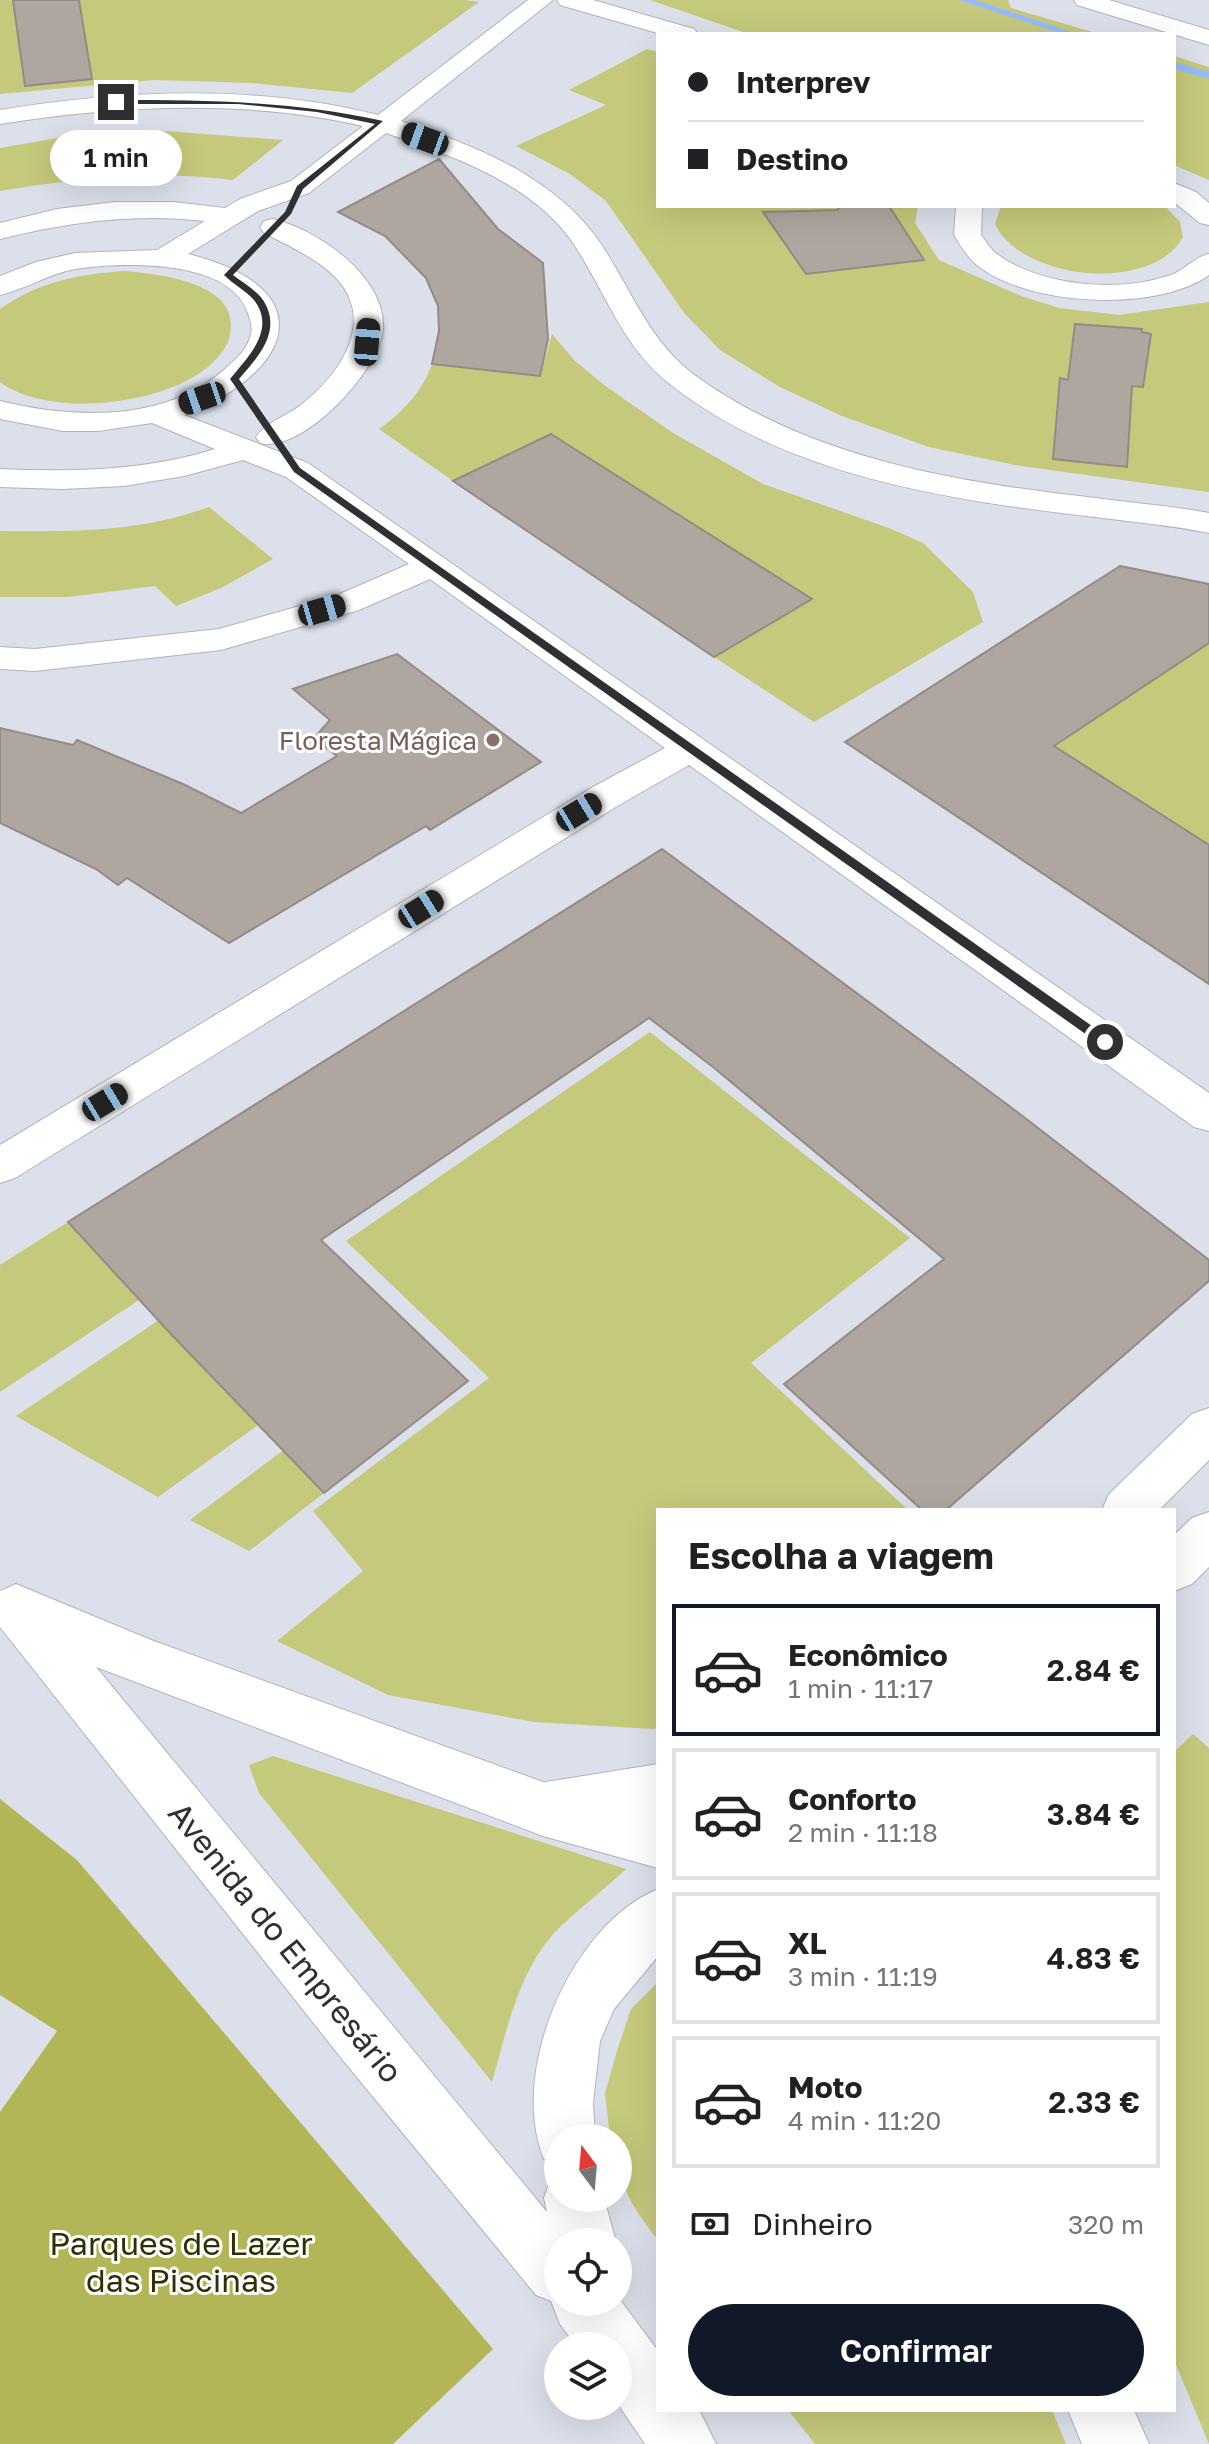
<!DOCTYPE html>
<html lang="pt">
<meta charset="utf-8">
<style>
body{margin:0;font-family:"Golos Text",sans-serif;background:#f2f2f2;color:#202124;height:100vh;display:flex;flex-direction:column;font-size:30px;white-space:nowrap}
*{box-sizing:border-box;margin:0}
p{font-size:26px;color:#757577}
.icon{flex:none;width:44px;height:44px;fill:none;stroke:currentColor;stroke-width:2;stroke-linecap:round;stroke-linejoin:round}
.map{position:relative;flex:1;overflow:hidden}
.details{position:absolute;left:656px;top:1508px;width:520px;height:904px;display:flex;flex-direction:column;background:#fff;border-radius:0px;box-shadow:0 8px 32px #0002}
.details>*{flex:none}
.hud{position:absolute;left:656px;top:32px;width:520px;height:176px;border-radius:0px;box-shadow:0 8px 32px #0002;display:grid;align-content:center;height:176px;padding:0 32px;background:#fff}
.needle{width:52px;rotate:344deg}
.fabs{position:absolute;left:544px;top:2124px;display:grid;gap:16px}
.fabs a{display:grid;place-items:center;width:88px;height:88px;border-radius:50%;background:#fff;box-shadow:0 8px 32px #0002;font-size:40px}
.end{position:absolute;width:36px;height:36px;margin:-18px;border:10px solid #2e3033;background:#fff;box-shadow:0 0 0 4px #fff}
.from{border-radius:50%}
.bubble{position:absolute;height:56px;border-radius:28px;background:#fff;box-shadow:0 8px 32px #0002;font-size:26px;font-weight:600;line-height:56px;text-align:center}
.car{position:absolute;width:24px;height:48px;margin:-24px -12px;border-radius:10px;box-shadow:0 0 6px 2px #0007;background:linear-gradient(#222 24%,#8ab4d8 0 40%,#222 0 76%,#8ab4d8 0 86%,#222 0)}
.hud b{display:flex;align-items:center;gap:28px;height:76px;font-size:30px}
.hud b+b{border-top:2px solid #e0e0e0}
.hud i{width:20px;height:20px;background:#202124}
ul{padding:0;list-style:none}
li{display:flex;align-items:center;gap:24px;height:132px;margin:0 16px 12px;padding:0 16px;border:4px solid #e0e0e0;border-radius:0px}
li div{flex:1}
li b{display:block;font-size:30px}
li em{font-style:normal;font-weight:600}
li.selected{border-color:#111827}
li>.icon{width:72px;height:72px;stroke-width:1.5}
h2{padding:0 32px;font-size:36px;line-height:96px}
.pay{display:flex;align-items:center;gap:20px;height:88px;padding:0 32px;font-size:30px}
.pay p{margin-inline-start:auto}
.primary-button{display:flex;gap:16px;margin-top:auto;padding:16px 32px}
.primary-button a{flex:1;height:92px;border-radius:48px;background:#111827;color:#fff;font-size:32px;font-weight:600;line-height:92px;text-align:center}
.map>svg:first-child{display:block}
</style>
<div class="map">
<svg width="1209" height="2444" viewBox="0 0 1209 2444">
<rect width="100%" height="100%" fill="#dbe0ea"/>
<path fill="#c5c97b" d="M 0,0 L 464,0 L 479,2 L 352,93 L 252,83 L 154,80 L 0,94 Z
M 650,0 L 1008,0 L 1011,8 L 1099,34 L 749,34 Z
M 647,49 L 658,52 L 658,206 L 918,206 L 915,223 L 939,260 L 1021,296 L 1059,308 L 1119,315 L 1209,302 L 1209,492 L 1015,465 L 929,447 L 842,416 L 780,387 L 720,350 L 685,314 L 606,201 L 570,174 L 516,146 L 606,105 L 569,90 Z
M 1174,56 L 1209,67 L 1209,180 L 1174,165 Z
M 166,131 L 283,140 L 233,180 C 154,170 78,178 0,191 L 0,148 L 68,136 Z
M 1001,206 L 1165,206 L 1180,222 L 1183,237 C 1152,294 1021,280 995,224 Z
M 125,271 C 156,274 230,281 231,324 C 231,337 227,347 218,357 C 178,405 50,420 0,382 L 0,309 C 38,282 79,274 125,271 Z
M 552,334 L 575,361 L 604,385 L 673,433 L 763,484 L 889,528 L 923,543 L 973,592 L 983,622 L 814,722 L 714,657 L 811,598 L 551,434 L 453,481 L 379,429 C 402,413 423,391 432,364 L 540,376 Z
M 209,507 L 273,559 L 221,588 L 176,606 L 155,586 L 68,597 L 0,597 L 0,531 C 71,532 142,532 209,507 Z
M 1209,643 L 1209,845 L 1054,747 Z
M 650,1032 L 910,1238 L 751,1363 L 908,1510 L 658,1510 L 658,1728 L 653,1729 L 534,1722 L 388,1695 L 277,1641 L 363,1571 L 313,1511 L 489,1378 L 346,1241 Z
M 68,1222 L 139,1300 L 0,1392 L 0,1265 Z
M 159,1320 L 258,1425 L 158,1497 L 16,1416 Z
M 285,1449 L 324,1493 L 249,1551 L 190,1520 Z
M 1193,1734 L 1209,1748 L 1209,2444 L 1174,2360 L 1174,1752 Z
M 273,1756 L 626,1869 C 605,1889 582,1906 561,1926 C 520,1965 507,2029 492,2082 L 259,1793 L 249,1765 Z
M 658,1982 L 658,2240 C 629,2202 618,2187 618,2138 L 610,2138 L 605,2093 L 617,2051 L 631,2009 Z
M 788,2410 L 1052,2410 L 1066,2444 L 815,2444 Z"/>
<path fill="#b2b656" d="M 0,1799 L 77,1860 L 493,2349 L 393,2444 L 0,2444 L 0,2112 L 57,2031 L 0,1995 Z"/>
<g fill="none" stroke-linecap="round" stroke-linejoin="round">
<path fill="#96bbf8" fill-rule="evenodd" d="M 959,0 L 975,0 L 1078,34 L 1062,34 Z
M 1174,62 L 1209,72 L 1209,79 L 1174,69 Z"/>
</g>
<path fill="#afa69f" stroke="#948b84" stroke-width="2" d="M 13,0 L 79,0 L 92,79 L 25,86 Z
M 439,159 L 498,229 L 543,263 L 548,339 L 540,376 L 432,364 L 439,331 L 438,306 L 426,278 L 385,236 L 338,212 Z
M 839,206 L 889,206 L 924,260 L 806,274 L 763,212 L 838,210 Z
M 1075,324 L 1142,329 L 1142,332 L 1151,334 L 1143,387 L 1132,386 L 1127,467 L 1053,459 L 1060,378 L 1068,380 Z
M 551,434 L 671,510 L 812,599 L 714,657 L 453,481 Z
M 1120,566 L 1209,584 L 1209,643 L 1054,746 L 1209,845 L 1209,984 L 845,742 Z
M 397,654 L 541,762 L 430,830 L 426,826 L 229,943 L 127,878 L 118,885 L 96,869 L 0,823 L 0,728 L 73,745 L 77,740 L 183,784 L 241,813 L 337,756 L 314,738 L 330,720 L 293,689 Z
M 662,849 L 1016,1111 L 1209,1260 L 1209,1281 L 946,1510 L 922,1510 L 784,1384 L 944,1259 L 713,1067 L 649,1018 L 321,1240 L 468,1381 L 324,1493 L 169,1332 L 68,1222 Z"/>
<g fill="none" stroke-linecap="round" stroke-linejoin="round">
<defs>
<path id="street" d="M 528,0 L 553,0 L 401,121 C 476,146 557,177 603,247 C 632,292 649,340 693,374 C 809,459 956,482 1095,498 C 1133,503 1171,506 1209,513 L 1209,533 C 1171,525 1133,522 1095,517 C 950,500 789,477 671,385 C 623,348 607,295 575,246 C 535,184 453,156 386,133 L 309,193 L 258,211 L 188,254 C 324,288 295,372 184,415 L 308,463 L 1209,1093 L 1209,1131 L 1194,1127 L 689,765 L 619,805 L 15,1178 L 0,1183 L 0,1145 L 593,787 L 665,748 L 430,579 L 359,610 L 221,650 L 35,671 L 0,669 L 0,647 L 35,649 L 219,629 L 335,596 L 409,564 L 286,477 L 243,460 L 184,476 L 124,486 L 63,489 L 0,487 L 0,469 C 72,472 146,471 215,449 L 152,423 L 98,431 L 63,431 L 0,419 L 0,401 C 73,419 166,423 226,368 C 237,358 247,350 251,334 C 253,326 250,319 247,311 C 228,258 119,262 75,269 C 48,274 26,289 0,295 L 0,276 L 36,262 L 75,253 L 157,250 L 205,221 C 133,213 69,222 0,239 L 0,223 L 57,209 L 115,202 L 173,202 L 225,208 L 240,199 L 291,181 L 363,126 C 246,99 118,105 0,124 L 0,110 C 123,90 256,84 378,115 Z
M 557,0 L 593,0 L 694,29 L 698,34 L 661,34 L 560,5 Z
M 1174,183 L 1196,192 L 1209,203 L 1209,225 L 1200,223 L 1174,202 Z
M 956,206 L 982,206 L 981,235 C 986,241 990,249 997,254 C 1041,287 1120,293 1171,275 C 1185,270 1194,257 1209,254 L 1209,275 C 1156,313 1027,306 977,265 C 968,258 960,245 954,235 Z
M 273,219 C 318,230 387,277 383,330 C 379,371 302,454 260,443 L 256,437 C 266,422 287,416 301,405 C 338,376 377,323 337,279 C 317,258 289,246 264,233 L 260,227 L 264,221 Z
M 1209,1408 L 1209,1460 L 1159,1510 L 1102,1510 L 1109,1494 L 1192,1414 Z
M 1209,1512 L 1209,1567 L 1192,1584 L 1174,1591 L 1174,1535 L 1192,1518 Z
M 658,1764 L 658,1818 L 546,1836 L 527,1828 L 519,1809 L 527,1790 L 546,1782 Z"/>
<path id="secondary" d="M 16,1584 L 151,1640 L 543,1782 L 658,1814 L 658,1868 L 543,1836 L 96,1667 L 547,2212 L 544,2198 L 552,2176 L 558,2174 L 558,2198 L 604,2198 L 616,2242 L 558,2242 L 558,2302 L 618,2302 L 618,2297 L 658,2351 L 658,2410 L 699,2410 L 716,2444 L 645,2444 L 618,2404 L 618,2346 L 576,2346 L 560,2324 L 551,2301 L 536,2295 L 342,2059 L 0,1627 L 0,1591 Z
M 658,1889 L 658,1956 L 614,2009 L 600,2041 L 593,2103 L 595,2138 L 558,2138 L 558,2165 L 544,2159 C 508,2072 571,1925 658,1889 Z
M 1068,2410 L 1134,2410 L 1149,2444 L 1082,2444 Z"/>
<path id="primary" d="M 1074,0 L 1109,0 L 1209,30 L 1209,45 L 1077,5 Z"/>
</defs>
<use href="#street" stroke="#aeb4bd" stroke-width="2"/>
<use href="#secondary" stroke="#aeb4bd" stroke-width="2"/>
<use href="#primary" stroke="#aeb4bd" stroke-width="2"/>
<use href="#street" fill="#fff" fill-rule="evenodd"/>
<use href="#secondary" fill="#fff" fill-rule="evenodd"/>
<use href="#primary" fill="#fff" fill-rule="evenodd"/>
</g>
<path fill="#2e3033" d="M 116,100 C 209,100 291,101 383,121 L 303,189 L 291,214 L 233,275 C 242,282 256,290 263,300 C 283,331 258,357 239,379 L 300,468 L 1109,1038 L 1109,1045 L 1101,1045 L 294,472 L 230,379 C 247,358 277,330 254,300 C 246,291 233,284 224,275 L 285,212 L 297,186 L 375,124 L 317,112 L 238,104 L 113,104 Z"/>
<circle fill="#8d6e63" stroke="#fff" stroke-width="3" cx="493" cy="740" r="8"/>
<g text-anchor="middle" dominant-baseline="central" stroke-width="6" stroke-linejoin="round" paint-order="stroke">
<g font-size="26" fill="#785e54" stroke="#fff" text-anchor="end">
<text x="477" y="740">Floresta Mágica</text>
</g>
<g font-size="32" fill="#2e3033" stroke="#fff">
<text transform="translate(286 1942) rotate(51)">Avenida do Empresário</text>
</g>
<g font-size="32" fill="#2e2f04" stroke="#fff">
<text x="181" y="2243">Parques de Lazer<tspan x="181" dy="37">das Piscinas</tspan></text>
</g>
</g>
</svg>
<div class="fabs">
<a><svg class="needle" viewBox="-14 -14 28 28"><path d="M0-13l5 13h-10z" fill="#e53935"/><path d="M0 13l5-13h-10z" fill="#757577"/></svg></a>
<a><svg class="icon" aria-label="locate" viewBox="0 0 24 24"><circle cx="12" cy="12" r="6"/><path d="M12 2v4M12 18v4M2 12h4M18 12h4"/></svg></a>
<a><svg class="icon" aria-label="layers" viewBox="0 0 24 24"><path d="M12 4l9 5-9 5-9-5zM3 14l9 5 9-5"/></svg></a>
</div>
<i class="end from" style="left:1105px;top:1042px"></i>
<i class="end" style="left:116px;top:102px"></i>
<div class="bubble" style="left:50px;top:130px;width:132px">1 min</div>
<i class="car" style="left:425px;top:139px;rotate:290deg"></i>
<i class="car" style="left:367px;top:342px;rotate:5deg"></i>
<i class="car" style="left:202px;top:398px;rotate:251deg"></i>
<i class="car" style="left:322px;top:610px;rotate:74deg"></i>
<i class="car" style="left:579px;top:812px;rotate:59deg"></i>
<i class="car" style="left:421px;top:909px;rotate:58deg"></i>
<i class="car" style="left:105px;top:1102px;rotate:59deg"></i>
<div class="hud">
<b><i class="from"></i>Interprev</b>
<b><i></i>Destino</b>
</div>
<section class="details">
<h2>Escolha a viagem</h2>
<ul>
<li class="selected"><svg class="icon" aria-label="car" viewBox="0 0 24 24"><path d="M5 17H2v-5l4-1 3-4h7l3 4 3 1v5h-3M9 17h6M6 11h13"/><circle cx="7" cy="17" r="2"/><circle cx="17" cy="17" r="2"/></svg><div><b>Econômico</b><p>1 min · 11:17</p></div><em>2.84 €</em></li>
<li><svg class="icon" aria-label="car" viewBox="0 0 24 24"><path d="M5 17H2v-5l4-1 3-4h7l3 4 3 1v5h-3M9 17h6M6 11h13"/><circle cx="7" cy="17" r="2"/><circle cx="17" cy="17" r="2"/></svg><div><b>Conforto</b><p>2 min · 11:18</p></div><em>3.84 €</em></li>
<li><svg class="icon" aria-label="car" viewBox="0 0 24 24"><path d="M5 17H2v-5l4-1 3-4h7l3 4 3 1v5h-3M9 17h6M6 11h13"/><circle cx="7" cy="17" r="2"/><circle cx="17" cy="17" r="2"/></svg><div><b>XL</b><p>3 min · 11:19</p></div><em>4.83 €</em></li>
<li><svg class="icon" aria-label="car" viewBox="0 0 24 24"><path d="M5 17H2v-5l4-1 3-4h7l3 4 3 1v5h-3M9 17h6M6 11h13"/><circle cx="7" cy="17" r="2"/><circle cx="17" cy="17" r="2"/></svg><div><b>Moto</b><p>4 min · 11:20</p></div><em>2.33 €</em></li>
</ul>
<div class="pay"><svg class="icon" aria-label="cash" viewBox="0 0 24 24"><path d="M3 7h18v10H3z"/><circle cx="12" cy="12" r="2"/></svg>Dinheiro<p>320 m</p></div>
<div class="primary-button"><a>Confirmar</a></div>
</section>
</div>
